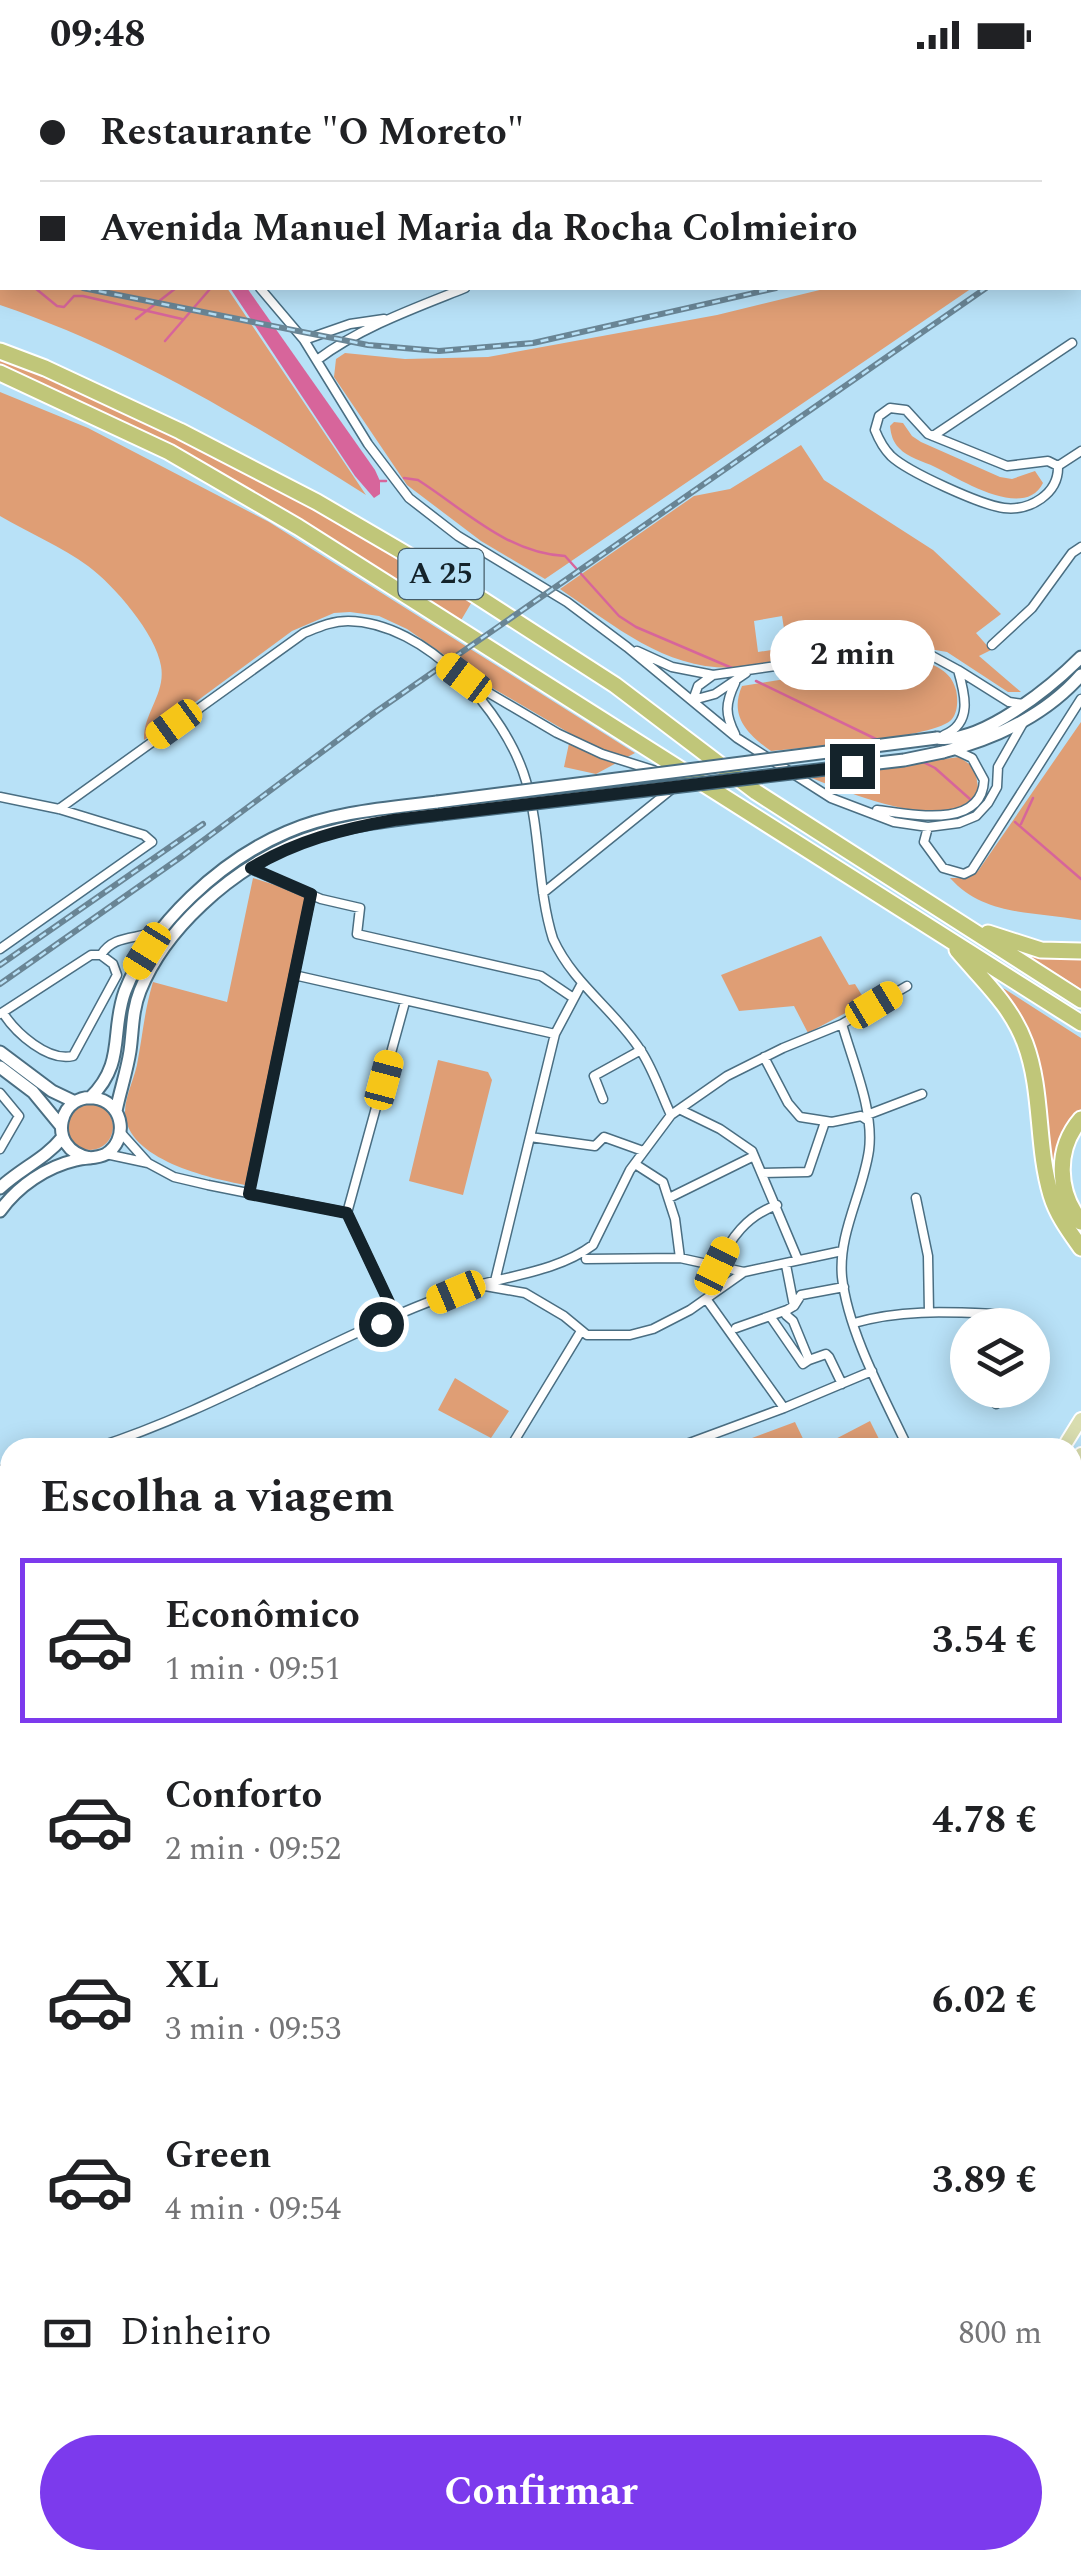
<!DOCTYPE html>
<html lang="pt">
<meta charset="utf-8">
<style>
body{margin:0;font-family:Spectral,serif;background:#f6f6f6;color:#202124;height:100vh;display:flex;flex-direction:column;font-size:38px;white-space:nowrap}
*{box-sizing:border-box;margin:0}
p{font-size:32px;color:#757577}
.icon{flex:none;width:55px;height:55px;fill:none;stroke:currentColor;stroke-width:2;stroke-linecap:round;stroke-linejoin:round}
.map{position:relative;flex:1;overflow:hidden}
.drawer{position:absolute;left:0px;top:1368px;width:1082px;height:1132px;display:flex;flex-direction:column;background:#fff;border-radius:30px 30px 0 0;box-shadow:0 5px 25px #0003}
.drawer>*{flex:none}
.guide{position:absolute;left:0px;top:0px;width:1082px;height:220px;box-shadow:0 5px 25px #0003;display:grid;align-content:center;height:220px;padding:0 40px;background:#fff}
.controls{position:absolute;left:950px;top:1238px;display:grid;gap:20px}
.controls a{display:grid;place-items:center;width:100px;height:100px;border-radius:50%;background:#fff;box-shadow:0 5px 25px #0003;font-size:50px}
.end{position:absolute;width:45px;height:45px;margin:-22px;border:12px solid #14232b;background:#fff;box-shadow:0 0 0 5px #fff}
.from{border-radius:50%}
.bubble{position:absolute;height:70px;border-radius:35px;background:#fff;box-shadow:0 5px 25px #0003;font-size:32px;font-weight:700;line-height:70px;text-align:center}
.car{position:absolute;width:30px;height:60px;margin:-30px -15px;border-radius:12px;box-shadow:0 0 8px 2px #0007;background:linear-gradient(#f5c518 24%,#345 0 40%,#f5c518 0 76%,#345 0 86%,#f5c518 0)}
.guide b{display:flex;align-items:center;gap:35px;height:95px;font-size:38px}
.guide b+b{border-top:2px solid #e0e0e0}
.guide i{width:25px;height:25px;background:#202124}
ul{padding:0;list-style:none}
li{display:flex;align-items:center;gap:30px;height:165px;margin:0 20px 15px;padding:0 20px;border:5px solid transparent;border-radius:0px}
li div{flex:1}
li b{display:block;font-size:38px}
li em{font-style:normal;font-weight:700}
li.active{border-color:#7c3aed}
li>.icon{width:90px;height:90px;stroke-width:1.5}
h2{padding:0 40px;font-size:45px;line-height:120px}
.pay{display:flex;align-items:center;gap:25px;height:110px;padding:0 40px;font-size:38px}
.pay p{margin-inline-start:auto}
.button{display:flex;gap:20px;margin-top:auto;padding:20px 40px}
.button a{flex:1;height:115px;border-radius:60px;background:#7c3aed;color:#fff;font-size:40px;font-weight:700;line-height:115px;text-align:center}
.status{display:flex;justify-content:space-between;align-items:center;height:70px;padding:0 50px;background:#fff;direction:ltr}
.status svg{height:28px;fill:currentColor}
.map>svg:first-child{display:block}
</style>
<div class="status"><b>09:48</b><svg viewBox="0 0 49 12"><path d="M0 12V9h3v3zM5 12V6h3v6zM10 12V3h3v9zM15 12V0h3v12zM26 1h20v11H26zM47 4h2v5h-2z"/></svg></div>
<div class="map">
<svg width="1081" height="2498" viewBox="0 0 1081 2498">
<rect width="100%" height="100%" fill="#b8e1f7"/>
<path fill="#df9e75" d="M 0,10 L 2,218 L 227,218 L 366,425 C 250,352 130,279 0,235 Z
M 828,218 L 972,218 L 545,509 L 481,471 L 407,415 L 334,307 L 336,289 L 345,283 L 405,289 L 488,287 L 717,245 Z
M 0,288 C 164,357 320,441 473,530 L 460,552 L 165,372 L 0,295 Z
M 0,322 L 88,358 L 269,452 L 635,683 L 596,704 L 564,697 L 571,664 L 489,616 L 407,559 L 379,546 L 350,542 L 334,543 L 292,561 L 144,670 C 143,643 166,624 161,596 C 156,564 114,515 88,496 C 62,477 29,463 0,446 Z
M 894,352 L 903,353 L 912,366 L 921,372 L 1000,407 L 1012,409 L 1035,401 L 1043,413 C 1024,451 960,409 935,397 C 923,391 908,388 899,378 C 893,372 891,365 890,356 Z
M 801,375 L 824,410 L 933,480 L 1001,544 L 976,563 L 991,580 L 979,586 L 1021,622 L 1008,622 L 947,582 L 889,572 L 885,556 L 864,560 L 866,578 L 798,586 L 788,584 L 782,546 L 754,551 L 758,582 L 778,579 L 772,592 C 684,615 628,565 560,519 L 694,426 L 730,419 Z
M 916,588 C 934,595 951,600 956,620 C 958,629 958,642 952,649 C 938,668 800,678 771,681 C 747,664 729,646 742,616 Z
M 1081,652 L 1081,850 C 1034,841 985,847 950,808 L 963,808 L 978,801 Z
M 959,687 L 975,698 L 979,724 C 949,766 847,722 809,707 Z
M 253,808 L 306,825 L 245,1115 C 210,1108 126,1090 125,1042 C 125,1025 136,1006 138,989 C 143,962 145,938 153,912 L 227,932 Z
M 821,866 L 849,915 L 855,914 L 866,932 L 808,963 L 794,936 L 739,941 L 721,905 Z
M 1024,883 L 1060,888 L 1081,887 L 1081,919 Z
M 1003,918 L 1081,968 L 1081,1039 L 1063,1066 L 1081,1169 L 1057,1124 L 1041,1009 L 1031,965 Z
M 438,990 L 488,1002 L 492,1010 L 463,1125 L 409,1111 Z
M67 1057a23 23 0 1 1 46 0a23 23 0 1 1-46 0Z
M 455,1308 L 509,1341 L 491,1368 L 438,1340 Z
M 870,1351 L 883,1377 L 820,1377 L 824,1375 Z
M 795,1352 L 807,1377 L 728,1377 Z
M 7,1700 L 10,1701 L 10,1774 L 0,1771 L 0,1723 Z
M 234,2490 L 321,2490 L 323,2498 L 228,2498 Z"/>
<path fill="#d7659b" d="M 230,218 L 247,218 L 375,400 L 380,411 L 380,424 L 374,428 L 355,406 Z"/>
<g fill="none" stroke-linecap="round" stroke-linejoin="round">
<path stroke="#d7659b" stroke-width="2.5" d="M 0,65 L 2,67
M 0,186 L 2,188
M 0,212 L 2,213
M 35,218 L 57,236 L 64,237 L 74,226 L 83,226 L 182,249
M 136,249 L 176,218
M 165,271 L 210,219
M 404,408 L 418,410 C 465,440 507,483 565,486 L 619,546 L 636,557 L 732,598
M 380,411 L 386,411
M 756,611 L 878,670
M 921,691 L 935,698 L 971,730
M 1015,752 L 1081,809
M 1021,754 L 1033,728"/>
<defs>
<path id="street" d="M 34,0 L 37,2
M 940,0 L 940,2
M 1080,48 L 1081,48
M 260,218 L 304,270 L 368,374 L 409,428 L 458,466 L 567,532 L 627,577 L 737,668 L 831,728 L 894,752 L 928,757 L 959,753 L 976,746 L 988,733 L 997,717 L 998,697 L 1023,653
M 304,270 L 350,254 L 384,249
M 317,290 C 361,257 415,238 465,218
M 890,338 L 906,340 L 928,364 L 1007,396 L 1048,391 L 1058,396 C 1059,424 1030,441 1004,438 C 981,435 908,402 891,386 C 884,379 879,370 875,360 L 879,346 Z
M 933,366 L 1072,273
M 1058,396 L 1081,381
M 992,575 L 1032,538 L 1072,483 L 1081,477
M 637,581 L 672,597 L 713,605
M 467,610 L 557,663 L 602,684 L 656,701
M 735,613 C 725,634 725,644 735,664
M 693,630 L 698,616 L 713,605 L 895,579 L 925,582 L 958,600
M 693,630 L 715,624 L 746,603
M 944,665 C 973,653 965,624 958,600 L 1009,632 L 1024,634
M 0,727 L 59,739 L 144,765 L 152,772 L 0,879
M 59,739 L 304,563 C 319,557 332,551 348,551 C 426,552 506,642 526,711 C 541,763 537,818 553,869 C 574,915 615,940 641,981 C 654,1001 661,1024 671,1045
M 877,740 C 910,744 982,760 984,710 L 972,688 L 957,681
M 928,757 L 924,772 L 943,798 L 964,804 L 972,800 L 1081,629
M 251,799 L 321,829 L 360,838 L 357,864 L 541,906 L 572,927
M 543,823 L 673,718
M 294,905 L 555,964
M 3,943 C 16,963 48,992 73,986 L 117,905 L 113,894 L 101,885
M 0,944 L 91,885 L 101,885 C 114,864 137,870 159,860
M 842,954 C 853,993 874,1040 869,1080 C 863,1123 838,1163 842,1207 C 848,1262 884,1327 908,1378
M 764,987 L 788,1033 L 800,1047 L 832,1052 L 861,1046 L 867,1050
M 0,1023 L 19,1046 L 0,1079
M 603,1029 L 594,1006 L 641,980
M 681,1040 L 720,1059 L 752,1081 L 798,1190
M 867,1045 L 922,1024
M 121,1063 L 148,1093
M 530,1067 L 595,1076 L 604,1067 L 643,1081
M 106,1084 L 148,1093 L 174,1107 L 208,1115 L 347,1143
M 635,1094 L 663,1112 L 675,1149 L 680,1188
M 762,1103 L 808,1102 L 825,1052
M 249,1123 L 311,824
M 669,1128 L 754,1086
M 916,1128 L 928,1186 L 929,1242
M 347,1143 L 405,932
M 347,1143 L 396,1247
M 586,1189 L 680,1188 L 744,1202
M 786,1195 L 794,1236 L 787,1240 L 786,1245 L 793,1251 L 809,1290 L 826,1284 L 829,1287 L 842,1314
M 717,1196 C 731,1168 746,1146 777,1135
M 495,1211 L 555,964 L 581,915
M 485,1216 L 525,1223 L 564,1246 L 587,1265 L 630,1265 L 653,1259 L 690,1240 L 744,1202 L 842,1181
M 707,1230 L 784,1338
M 794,1236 L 801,1225 L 844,1217
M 770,1246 L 803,1294 L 809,1290
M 854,1253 C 902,1239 949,1242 999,1244 L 1000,1255
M 736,1258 L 787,1240
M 996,1334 L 997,1320
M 95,1378 C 220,1338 332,1266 455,1222 C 500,1206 554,1204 593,1175 L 630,1100 L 671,1045 L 727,1006 L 783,978 L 842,954 L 907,916
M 510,1378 L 581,1261
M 676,1378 L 784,1338 L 872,1301
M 0,1400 L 10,1399
M 1072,1441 L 1081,1443
M 0,1554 L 10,1557
M 0,1910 L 10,1913
M 1072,2152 L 1081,2149
M 1072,2452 L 1081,2440
M 349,2490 L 353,2498
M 917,2498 L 932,2490
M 1045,2498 L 1045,2490"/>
<path id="secondary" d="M 937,668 C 981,675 1052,616 1081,587
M 943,682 C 994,669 1045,646 1081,605
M 0,982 L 52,1021 L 75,1032
M 0,997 L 33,1022 L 61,1056
M 90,1028 C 126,993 110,962 125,921 C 151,854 221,790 287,762 C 332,742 388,738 437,732
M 116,1041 C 120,1021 127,1001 130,981 C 133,960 132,941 140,921 C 165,858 230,802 291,775 C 337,755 392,750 441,744
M 0,1118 C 20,1099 45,1089 62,1068
M 0,1141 C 18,1116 46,1097 76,1090 C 86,1087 97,1089 106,1084 C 128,1070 124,1036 99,1029 C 60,1018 43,1079 90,1088
M 1072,1728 L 1081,1746
M 0,2349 L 10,2354
M 0,2369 L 10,2374"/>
<path id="primary" d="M 1063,1378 L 1081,1349
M 1072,1402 L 1081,1384
M 331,2490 L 332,2498
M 215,2498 L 221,2490"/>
<path id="highway" d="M 0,281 L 45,298 L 180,361 L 317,432 L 466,519 L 615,615 L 756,722 L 1081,930
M 0,303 L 169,382 L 298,457 L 1081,953
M 988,863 L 1041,880 L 1081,881
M 957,880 C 982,910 1011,935 1025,973 C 1043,1021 1036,1075 1051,1125 C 1057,1145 1069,1161 1081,1178
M 1081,1049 C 1055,1079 1057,1122 1081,1152"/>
</defs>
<use href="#street" stroke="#4a6e82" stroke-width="11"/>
<use href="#secondary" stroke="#4a6e82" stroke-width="15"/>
<use href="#primary" stroke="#fff" stroke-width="16"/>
<use href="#highway" stroke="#fff" stroke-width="19"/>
<use href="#street" stroke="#fff" stroke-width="8"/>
<use href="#secondary" stroke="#fff" stroke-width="11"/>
<use href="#primary" stroke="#d9ddaf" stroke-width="12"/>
<use href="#highway" stroke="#c0c679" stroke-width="15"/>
<defs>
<path id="rail" d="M 1080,121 L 1081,121
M 1080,153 L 1081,152
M 0,200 L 2,201
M 83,218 L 368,275 L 439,281 L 533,273 L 776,218
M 0,895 L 203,754
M 0,914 L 181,787 L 377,641 L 986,218
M 0,1923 L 10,1926
M 1072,2249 L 1081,2251"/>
</defs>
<use href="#rail" stroke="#698595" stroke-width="6"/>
<use href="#rail" stroke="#b8e1f7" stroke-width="2.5" stroke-dasharray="8" stroke-linecap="butt"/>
<defs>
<path id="secondary-bridge" d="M 437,732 L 937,668
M 441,744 L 904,690 L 943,682"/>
</defs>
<use href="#secondary-bridge" stroke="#4a6e82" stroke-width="15" stroke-linecap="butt"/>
<use href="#secondary-bridge" stroke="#fff" stroke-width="11"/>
</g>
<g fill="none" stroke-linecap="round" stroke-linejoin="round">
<path stroke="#14232b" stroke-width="12" d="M 381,1254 L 396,1247 L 347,1143 L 249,1124 L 311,824 L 251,798 C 296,771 342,759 394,750 L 852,696"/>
</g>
<g text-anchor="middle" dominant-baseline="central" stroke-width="9" stroke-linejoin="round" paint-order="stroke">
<rect fill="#b8e1f7" stroke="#455c68" stroke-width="2.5" x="398.5" y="479" width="85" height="50" rx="8"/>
<g font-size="30" font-weight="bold" fill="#14232b">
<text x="441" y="504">A 25</text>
</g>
</g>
</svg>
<div class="controls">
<a><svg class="icon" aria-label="layers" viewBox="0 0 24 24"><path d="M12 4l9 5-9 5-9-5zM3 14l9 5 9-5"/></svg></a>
</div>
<i class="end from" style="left:381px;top:1254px"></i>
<i class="end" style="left:852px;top:696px"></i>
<div class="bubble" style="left:770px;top:550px;width:165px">2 min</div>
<i class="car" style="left:464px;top:608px;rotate:307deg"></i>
<i class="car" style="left:174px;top:654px;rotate:234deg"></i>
<i class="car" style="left:147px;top:881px;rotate:212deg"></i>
<i class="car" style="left:874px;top:935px;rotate:59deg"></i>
<i class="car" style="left:384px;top:1010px;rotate:15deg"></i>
<i class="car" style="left:717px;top:1196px;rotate:26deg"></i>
<i class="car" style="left:456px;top:1222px;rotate:247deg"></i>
<div class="guide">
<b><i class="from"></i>Restaurante &quot;O Moreto&quot;</b>
<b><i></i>Avenida Manuel Maria da Rocha Colmieiro</b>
</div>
<section class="drawer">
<h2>Escolha a viagem</h2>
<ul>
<li class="active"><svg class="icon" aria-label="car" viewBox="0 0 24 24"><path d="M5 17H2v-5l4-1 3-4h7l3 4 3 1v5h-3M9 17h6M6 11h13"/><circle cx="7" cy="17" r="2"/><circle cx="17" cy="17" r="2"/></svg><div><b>Econômico</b><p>1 min · 09:51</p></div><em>3.54 €</em></li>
<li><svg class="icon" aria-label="car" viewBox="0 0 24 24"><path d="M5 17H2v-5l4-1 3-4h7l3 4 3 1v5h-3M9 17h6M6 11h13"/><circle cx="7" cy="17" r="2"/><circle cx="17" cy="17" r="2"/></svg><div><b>Conforto</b><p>2 min · 09:52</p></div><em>4.78 €</em></li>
<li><svg class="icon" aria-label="car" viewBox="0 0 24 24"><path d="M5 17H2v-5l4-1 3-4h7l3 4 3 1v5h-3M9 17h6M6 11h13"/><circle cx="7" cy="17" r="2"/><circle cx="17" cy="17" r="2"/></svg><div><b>XL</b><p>3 min · 09:53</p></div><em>6.02 €</em></li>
<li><svg class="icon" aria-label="car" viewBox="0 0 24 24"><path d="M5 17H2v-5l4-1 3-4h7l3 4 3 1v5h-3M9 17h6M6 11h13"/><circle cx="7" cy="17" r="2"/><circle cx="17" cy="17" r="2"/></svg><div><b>Green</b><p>4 min · 09:54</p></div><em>3.89 €</em></li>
</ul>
<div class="pay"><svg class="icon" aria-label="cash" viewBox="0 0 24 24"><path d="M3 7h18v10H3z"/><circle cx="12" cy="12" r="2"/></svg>Dinheiro<p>800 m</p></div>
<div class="button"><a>Confirmar</a></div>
</section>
</div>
